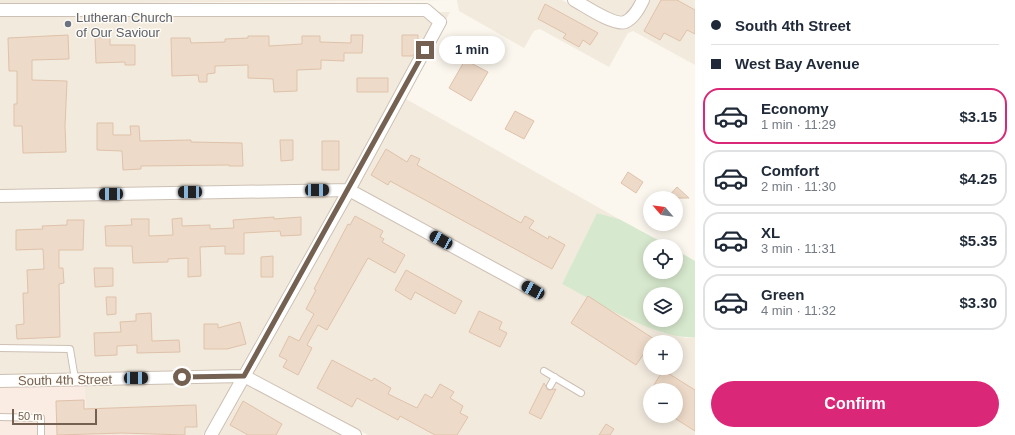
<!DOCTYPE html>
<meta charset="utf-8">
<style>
body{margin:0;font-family:Arial,sans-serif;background:#f2f2f3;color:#1f2937;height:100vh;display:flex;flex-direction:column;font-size:15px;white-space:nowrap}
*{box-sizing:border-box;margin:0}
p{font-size:13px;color:#747a83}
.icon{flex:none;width:22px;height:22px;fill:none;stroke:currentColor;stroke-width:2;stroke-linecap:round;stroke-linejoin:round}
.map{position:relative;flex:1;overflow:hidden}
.details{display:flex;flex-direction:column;background:#fff;width:320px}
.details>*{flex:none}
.top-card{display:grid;align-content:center;height:88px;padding:0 16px;background:#fff}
.needle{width:26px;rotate:298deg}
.buttons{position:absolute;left:643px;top:191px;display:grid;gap:8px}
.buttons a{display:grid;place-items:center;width:40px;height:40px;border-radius:50%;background:#fff;box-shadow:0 2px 10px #0003;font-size:20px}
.scale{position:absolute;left:12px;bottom:10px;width:85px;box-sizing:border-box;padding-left:4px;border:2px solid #756152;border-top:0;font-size:11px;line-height:14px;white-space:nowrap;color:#756152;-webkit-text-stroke:3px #fefbf4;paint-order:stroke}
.end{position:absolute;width:18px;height:18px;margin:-9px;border:5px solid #756152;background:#fff;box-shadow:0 0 0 2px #fff}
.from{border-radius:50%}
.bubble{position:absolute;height:28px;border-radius:14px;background:#fff;box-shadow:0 2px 10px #0003;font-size:13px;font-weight:800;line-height:28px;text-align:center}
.car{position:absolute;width:12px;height:24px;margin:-12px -6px;border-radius:5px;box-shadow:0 0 3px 1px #0007;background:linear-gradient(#222 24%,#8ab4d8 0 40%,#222 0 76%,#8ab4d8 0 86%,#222 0)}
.top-card b{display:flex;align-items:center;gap:14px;height:38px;font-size:15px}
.top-card b+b{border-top:1px solid #e0e1e3}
.top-card i{width:10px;height:10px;background:#1f2937}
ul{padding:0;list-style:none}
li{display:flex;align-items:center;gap:12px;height:56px;margin:0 8px 6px;padding:0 8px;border:2px solid #e0e1e3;border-radius:16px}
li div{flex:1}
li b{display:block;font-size:15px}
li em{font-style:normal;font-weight:800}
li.selected{border-color:#db2777}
li>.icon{width:36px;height:36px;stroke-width:1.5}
.primary-button{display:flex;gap:8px;margin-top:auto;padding:8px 16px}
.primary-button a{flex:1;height:46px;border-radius:24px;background:#db2777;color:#fff;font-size:16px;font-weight:800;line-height:46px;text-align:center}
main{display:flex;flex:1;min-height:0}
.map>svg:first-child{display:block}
</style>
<main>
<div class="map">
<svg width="695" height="435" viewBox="0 0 695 435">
<rect width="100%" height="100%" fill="#fbf7ee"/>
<path fill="#f2eadd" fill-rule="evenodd" d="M 0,0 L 562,0 L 617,29 L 630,27 L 638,20 L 650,0 L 695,0 L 695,65 L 633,31 L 628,33 L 609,67 L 540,29 L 534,31 L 524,48 L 459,11 L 457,0 L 0,4 Z
M 586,0 L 635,0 L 629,11 L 622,16 L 617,17 Z
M 450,12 L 421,65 L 412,60 L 345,184 L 0,190 L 0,16 Z
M 406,99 L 619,219 L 597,213 L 562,284 L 660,332 L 686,338 L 695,337 L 695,435 L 368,435 L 252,374 L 352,198 L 536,298 L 542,288 L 357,188 ZM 650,342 L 676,342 L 676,368 L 650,368 ZM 650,390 L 676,390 L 676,416 L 650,416 Z
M 338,196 L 239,370 L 0,375 L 0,202 Z
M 233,383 L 203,435 L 88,435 L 84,385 Z
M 246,384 L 343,435 L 218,435 Z"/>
<path fill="#faebe3" d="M 84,385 L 88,435 L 0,435 L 0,387 Z"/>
<path fill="#d6e8cd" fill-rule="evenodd" d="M 597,213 L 619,219 L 669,246 L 650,246 L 650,272 L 676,272 L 676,250 L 695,261 L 695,337 C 660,341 595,301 562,284 ZM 650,294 L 676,294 L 676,320 L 650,320 Z"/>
<path fill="#eedac8" stroke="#dfc2aa" d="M 661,0 L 677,0 L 695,10 L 695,34 L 687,30 L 680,41 L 664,33 L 660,40 L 644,31 Z
M 545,4 L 598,33 L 590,45 L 583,40 L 579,47 L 563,38 L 566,34 L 538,19 Z
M 68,35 L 69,59 L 32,60 L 32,80 L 67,81 L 65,126 L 66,152 L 23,153 L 22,126 L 14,126 L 14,104 L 17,104 L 17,71 L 9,71 L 8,38 Z
M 351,35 L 363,35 L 362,53 L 344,53 L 344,61 L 321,60 L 321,69 L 297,70 L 297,91 L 274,92 L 273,79 L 248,78 L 248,65 L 215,66 L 215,73 L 207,74 L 207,82 L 199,82 L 198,75 L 172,76 L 171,38 L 190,38 L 191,43 L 225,42 L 225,39 L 248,38 L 248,36 L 269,36 L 269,46 L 302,44 L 302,36 L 320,36 L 320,42 L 351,43 Z
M 402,35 L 418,35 L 418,47 L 413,56 L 402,56 Z
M 110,37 L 110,45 L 135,45 L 135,65 L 125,65 L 125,62 L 96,63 L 95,38 Z
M 465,60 L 488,72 L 471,101 L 449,88 Z
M 357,78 L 388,78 L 388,92 L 357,92 Z
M 515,111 L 534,121 L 524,139 L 505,129 Z
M 97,123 L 113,123 L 113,135 L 131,135 L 130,126 L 139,126 L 140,141 L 191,140 L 191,142 L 242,143 L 243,166 L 229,166 L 229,165 L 141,166 L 141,169 L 123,170 L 122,151 L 97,150 Z
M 280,140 L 293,140 L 293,160 L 281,161 Z
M 322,141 L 339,141 L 339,170 L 322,170 Z
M 386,149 L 407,162 L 411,155 L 420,159 L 417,165 L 521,223 L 525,216 L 534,221 L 529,228 L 548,239 L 549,236 L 565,245 L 552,269 L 414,194 L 390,181 L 388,185 L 371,175 Z
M 628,172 L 643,182 L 636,193 L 621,183 Z
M 677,187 L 689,198 L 667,198 Z
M 355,216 L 383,231 L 380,237 L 384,239 L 382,242 L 405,255 L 395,273 L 368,258 L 327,330 L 318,325 L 307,345 L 312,348 L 298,375 L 283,367 L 287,360 L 279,356 L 289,336 L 299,341 L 314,314 L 306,309 L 316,290 L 314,289 L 348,224 L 350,225 Z
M 274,217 L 274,219 L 301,217 L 301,235 L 281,236 L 280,231 L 244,233 L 244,254 L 225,254 L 225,246 L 200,247 L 201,276 L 188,277 L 188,258 L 168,259 L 168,262 L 133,263 L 132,246 L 106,246 L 105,226 L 132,225 L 131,219 L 149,219 L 149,236 L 173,235 L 172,219 L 182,218 L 182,226 L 210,225 L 210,229 L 234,228 L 233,220 Z
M 67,220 L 84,220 L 83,250 L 59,250 L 59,268 L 63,268 L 64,283 L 59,284 L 60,337 L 17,339 L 16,325 L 24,324 L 23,293 L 28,293 L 27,270 L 44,269 L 43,249 L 16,250 L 16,230 L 43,229 L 42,226 L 67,225 Z
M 273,256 L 273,277 L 261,277 L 261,257 Z
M 94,268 L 113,268 L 113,286 L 95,287 Z
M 406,270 L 462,301 L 455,314 L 415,292 L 411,300 L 395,290 Z
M 588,296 L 654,339 L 636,365 L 571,323 Z
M 106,297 L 116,297 L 116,314 L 107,315 Z
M 479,311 L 502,322 L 499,329 L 507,333 L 500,347 L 469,332 Z
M 151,313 L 152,341 L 179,340 L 180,352 L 137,353 L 137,345 L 117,346 L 117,355 L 95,356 L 94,333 L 121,332 L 120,322 L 136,321 L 136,314 Z
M 240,322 L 246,344 L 227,349 L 204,349 L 204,324 L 218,324 L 218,328 Z
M 332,360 L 372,381 L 374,378 L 391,388 L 388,394 L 417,408 L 425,394 L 432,398 L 440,384 L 454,392 L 450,398 L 463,406 L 460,413 L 468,417 L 457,435 L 435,435 L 400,416 L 398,420 L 357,398 L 352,407 L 317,388 Z
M 663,370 L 695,390 L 695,431 L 676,419 L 676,390 L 651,390 Z
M 544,383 L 548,390 L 556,389 L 541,419 L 529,413 Z
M 84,400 L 84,409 L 196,405 L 197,427 L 185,427 L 185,435 L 122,433 L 57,435 L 56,401 Z
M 243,401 L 282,424 L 276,435 L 248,435 L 230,425 Z
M 606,424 L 614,429 L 610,435 L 599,435 Z"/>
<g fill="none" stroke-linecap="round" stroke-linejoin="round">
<defs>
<path id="lane" d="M 0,348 L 70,349 L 75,379
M 544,371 L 581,393
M 550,386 L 555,377
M 0,417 L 41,418 L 41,435"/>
<path id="street" d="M 574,0 C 585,6 614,26 625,22 C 634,18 639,8 643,0
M 0,10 L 426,10 L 440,22 L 349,190 L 211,435
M 0,196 L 349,190 L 533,290
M 0,381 L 244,376 L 355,435"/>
</defs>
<use href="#lane" stroke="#cdc0b4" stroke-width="8"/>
<use href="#street" stroke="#cdc0b4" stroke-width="14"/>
<use href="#lane" stroke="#fff" stroke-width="6"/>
<use href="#street" stroke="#fff" stroke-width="12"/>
</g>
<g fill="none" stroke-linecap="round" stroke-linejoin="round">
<path stroke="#756152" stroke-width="5" d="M 182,377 L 244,376 L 425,50"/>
</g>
<circle fill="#6b7280" stroke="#fefbf4" stroke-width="1.5" cx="68" cy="24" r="4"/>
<g text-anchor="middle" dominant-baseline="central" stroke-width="3" stroke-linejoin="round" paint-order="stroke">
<g font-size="13" fill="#5b616d" stroke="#fefbf4" text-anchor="start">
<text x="76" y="17">Lutheran Church<tspan x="76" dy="15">of Our Saviour</tspan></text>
</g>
<g font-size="13" fill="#756152" stroke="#fefbf4">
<text transform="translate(65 380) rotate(-1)">South 4th Street</text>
</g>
</g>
</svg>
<div class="buttons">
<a><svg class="needle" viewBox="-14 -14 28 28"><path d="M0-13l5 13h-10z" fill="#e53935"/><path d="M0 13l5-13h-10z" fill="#747a83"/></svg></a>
<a><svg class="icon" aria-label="locate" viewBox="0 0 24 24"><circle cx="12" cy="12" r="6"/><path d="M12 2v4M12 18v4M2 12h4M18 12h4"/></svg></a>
<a><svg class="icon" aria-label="layers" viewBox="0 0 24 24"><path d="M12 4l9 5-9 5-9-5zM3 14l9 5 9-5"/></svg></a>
<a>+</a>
<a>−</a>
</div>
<div class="scale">50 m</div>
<i class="end from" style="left:182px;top:377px"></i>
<i class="end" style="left:425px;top:50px"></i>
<div class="bubble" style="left:439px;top:36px;width:66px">1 min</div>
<i class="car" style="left:317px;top:190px;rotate:89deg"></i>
<i class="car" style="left:190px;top:192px;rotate:269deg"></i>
<i class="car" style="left:111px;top:194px;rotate:269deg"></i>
<i class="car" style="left:441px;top:240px;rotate:299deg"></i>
<i class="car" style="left:533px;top:290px;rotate:299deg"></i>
<i class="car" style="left:136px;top:378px;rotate:89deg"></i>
</div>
<section class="details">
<div class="top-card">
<b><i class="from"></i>South 4th Street</b>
<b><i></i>West Bay Avenue</b>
</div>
<ul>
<li class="selected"><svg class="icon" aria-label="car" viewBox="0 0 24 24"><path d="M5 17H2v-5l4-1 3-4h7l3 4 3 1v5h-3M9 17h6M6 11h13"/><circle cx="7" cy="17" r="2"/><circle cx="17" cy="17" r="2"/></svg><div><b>Economy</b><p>1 min · 11:29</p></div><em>$3.15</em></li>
<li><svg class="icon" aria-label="car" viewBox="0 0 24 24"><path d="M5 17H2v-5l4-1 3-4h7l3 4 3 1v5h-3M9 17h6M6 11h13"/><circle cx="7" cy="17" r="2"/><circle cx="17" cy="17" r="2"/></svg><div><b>Comfort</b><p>2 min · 11:30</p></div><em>$4.25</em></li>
<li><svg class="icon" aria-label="car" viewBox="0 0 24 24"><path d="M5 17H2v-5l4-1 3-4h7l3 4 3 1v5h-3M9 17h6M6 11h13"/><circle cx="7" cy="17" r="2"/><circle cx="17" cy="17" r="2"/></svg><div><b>XL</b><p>3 min · 11:31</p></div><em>$5.35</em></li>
<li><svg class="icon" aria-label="car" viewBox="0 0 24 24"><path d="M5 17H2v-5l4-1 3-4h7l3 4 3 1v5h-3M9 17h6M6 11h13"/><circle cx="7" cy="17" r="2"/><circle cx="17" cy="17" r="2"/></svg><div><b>Green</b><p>4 min · 11:32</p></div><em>$3.30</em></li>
</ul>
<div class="primary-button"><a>Confirm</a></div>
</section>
</main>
